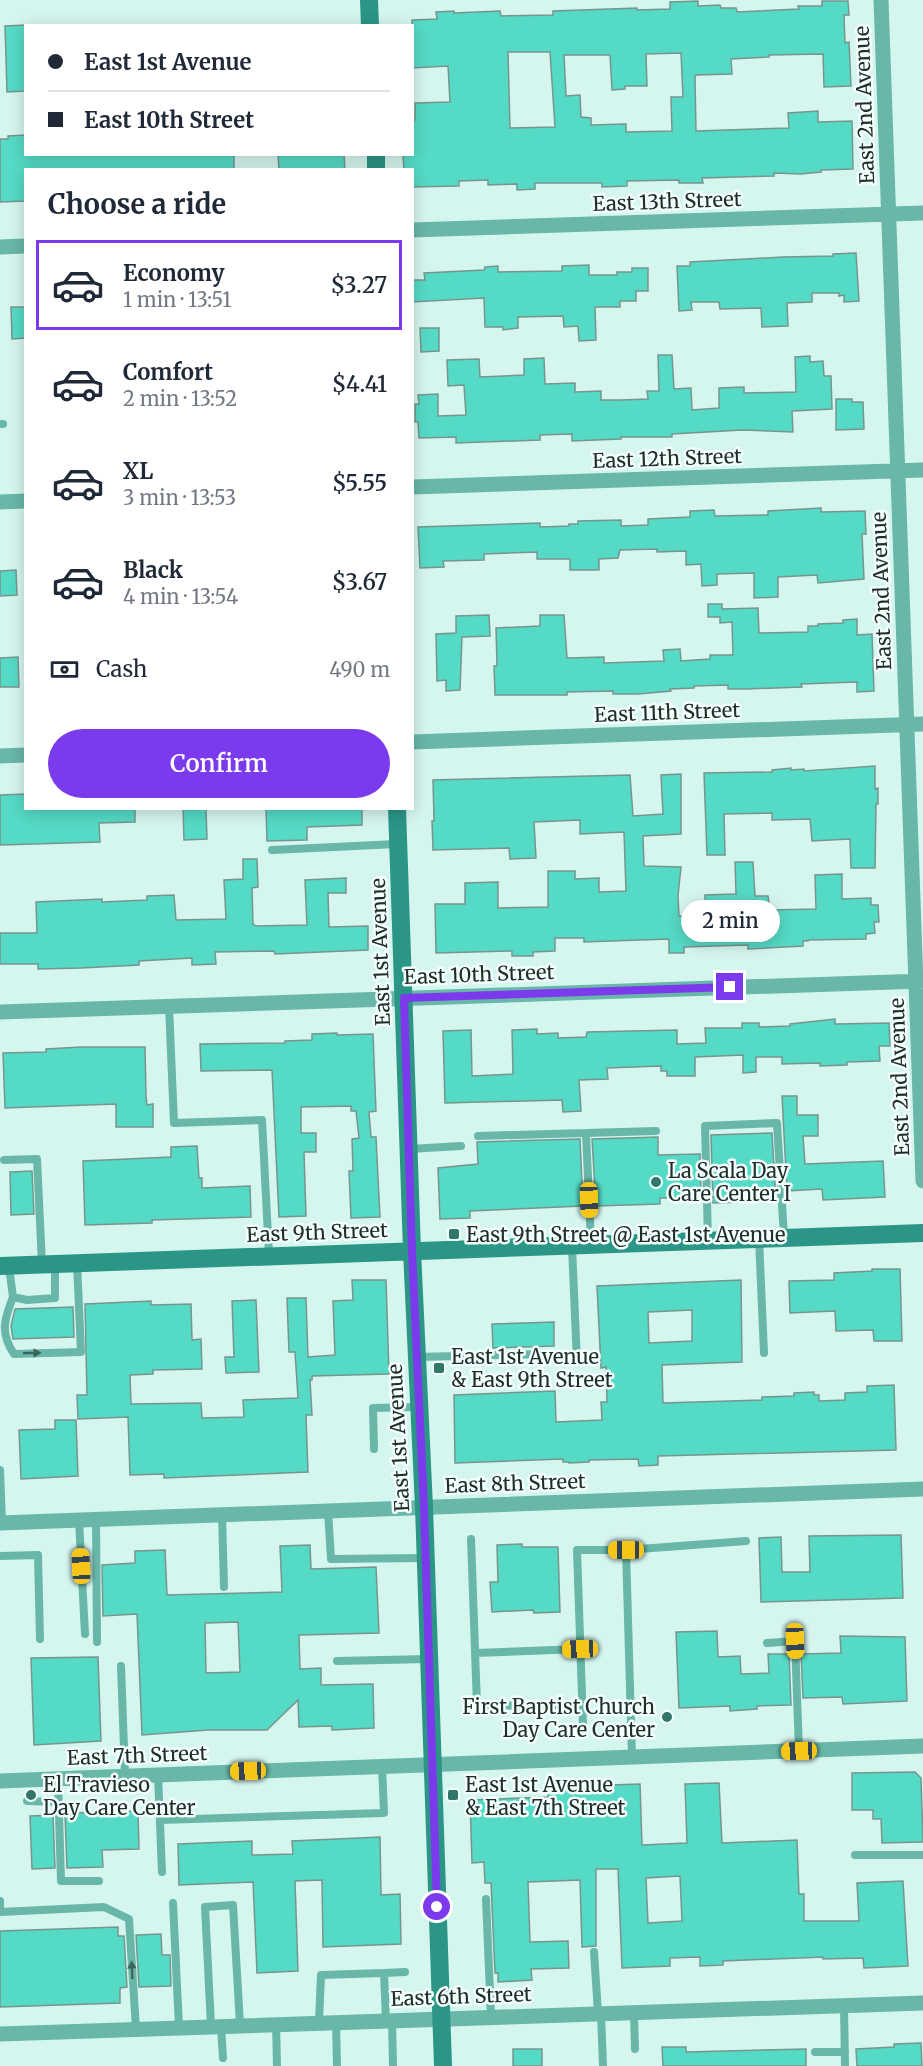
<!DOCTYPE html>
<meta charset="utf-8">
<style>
body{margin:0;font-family:Merriweather,serif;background:#f6f6f7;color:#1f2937;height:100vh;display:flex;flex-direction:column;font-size:22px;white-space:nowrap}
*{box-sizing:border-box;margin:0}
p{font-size:20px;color:#747a83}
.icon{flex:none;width:33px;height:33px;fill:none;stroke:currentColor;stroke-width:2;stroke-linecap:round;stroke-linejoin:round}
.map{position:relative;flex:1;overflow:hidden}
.sheet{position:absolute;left:24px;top:168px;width:390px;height:642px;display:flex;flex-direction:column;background:#fff;border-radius:0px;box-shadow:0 3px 15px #0003}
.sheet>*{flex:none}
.top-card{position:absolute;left:24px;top:24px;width:390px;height:132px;border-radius:0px;box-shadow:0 3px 15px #0003;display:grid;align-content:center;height:132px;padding:0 24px;background:#fff}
.end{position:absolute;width:27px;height:27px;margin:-14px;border:8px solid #7c3aed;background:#fff;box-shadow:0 0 0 3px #fff}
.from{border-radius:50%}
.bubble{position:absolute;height:42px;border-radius:21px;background:#fff;box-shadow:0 3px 15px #0003;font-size:20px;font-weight:600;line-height:42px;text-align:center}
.car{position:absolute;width:18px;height:36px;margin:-18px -9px;border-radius:8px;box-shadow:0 0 4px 2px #0007;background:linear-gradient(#f5c518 24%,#345 0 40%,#f5c518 0 76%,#345 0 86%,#f5c518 0)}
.top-card b{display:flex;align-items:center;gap:21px;height:57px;font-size:22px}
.top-card b+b{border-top:2px solid #e0e1e3}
.top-card i{width:15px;height:15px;background:#1f2937}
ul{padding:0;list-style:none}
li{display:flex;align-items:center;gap:18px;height:90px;margin:0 12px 9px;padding:0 12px;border:3px solid transparent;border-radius:0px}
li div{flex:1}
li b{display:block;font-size:22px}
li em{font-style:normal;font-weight:600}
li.current{border-color:#7c3aed}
li>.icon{width:54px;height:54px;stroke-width:1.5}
h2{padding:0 24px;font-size:27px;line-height:72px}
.pay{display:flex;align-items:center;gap:15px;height:66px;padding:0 24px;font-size:22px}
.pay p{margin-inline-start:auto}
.cta{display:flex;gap:12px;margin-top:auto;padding:12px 24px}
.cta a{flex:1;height:69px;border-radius:36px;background:#7c3aed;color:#fff;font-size:24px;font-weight:600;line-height:69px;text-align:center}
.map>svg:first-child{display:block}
</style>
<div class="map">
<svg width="923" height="2066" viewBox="0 0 923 2066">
<rect width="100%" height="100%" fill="#d5f6ef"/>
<path fill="#55dac5" stroke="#77958f" stroke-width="1.5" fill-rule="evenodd" d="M 698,1 L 698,6 L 720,5 L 721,8 L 736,8 L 737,12 L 799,9 L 798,6 L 822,6 L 822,1 L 848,1 L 849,15 L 844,15 L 845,43 L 849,42 L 851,86 L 824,87 L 823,54 L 769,55 L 769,57 L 731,59 L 732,74 L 696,75 L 695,77 L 696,131 L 789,128 L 788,113 L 818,111 L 818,122 L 852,121 L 853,169 L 821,170 L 821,172 L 800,174 L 774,173 L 774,176 L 702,178 L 703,183 L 679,183 L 679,180 L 627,181 L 627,186 L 602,187 L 602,183 L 535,183 L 535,189 L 517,190 L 517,184 L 488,185 L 488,180 L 459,181 L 459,186 L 412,187 L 412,170 L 404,170 L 403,157 L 405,154 L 412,154 L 412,120 L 415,120 L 415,103 L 450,102 L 448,66 L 412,68 L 412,20 L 437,19 L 436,12 L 454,11 L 454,13 L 500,11 L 501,16 L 553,15 L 553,11 L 637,8 L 637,10 L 670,9 L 670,2 ZM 508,52 L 550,52 L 555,127 L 510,128 ZM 681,53 L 683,97 L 671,97 L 672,131 L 626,132 L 626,124 L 591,125 L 591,118 L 581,117 L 580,95 L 566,96 L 564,55 L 610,55 L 612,90 L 625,89 L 625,86 L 647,86 L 646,54 Z
M 26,25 L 26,91 L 7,92 L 5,26 Z
M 26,135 L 26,154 L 234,154 L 234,170 L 26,170 L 26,201 L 0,202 L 0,139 L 8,139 L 8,136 Z
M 278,154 L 344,154 L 345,170 L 279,170 Z
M 856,253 L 859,301 L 844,302 L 844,295 L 839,296 L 839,293 L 812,293 L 812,302 L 787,303 L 788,326 L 762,327 L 761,308 L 720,309 L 719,302 L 691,302 L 692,310 L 679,311 L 677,266 L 690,266 L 690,262 L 783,257 L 833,256 L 833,254 Z
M 589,265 L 589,275 L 617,275 L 617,272 L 632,272 L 632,268 L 648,268 L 648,291 L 636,291 L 636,301 L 620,301 L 620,307 L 595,307 L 596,340 L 579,341 L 578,326 L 564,327 L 563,316 L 518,317 L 518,328 L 503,330 L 503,327 L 485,327 L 484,298 L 412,302 L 412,280 L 425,280 L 424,273 L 484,270 L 485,267 L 498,266 L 498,272 L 562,271 L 562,266 Z
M 11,307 L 26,307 L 26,338 L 12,339 Z
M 420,328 L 439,328 L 439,351 L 421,352 Z
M 658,355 L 672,355 L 674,389 L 691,388 L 692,410 L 719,408 L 719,388 L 744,387 L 744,393 L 796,392 L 795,357 L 810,356 L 810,362 L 823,361 L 824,376 L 831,376 L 832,409 L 792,411 L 793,432 L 742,430 L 672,434 L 672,437 L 621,437 L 621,439 L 572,441 L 572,434 L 540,435 L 540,440 L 456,443 L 456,437 L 419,438 L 418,422 L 415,422 L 415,404 L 419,404 L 418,395 L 438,394 L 438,416 L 466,415 L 464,385 L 448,386 L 447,360 L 479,359 L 480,377 L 524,375 L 524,359 L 544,358 L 545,384 L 575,383 L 575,392 L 601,391 L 601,400 L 620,400 L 648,399 L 647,391 L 659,391 Z
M 836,399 L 852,399 L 852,402 L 863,402 L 864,429 L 836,430 Z
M 821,508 L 821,512 L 865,511 L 866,534 L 862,534 L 864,579 L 818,583 L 817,575 L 778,577 L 778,597 L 754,598 L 754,573 L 717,574 L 717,585 L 702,586 L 701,564 L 686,565 L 686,551 L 657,552 L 657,549 L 620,550 L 618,558 L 599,559 L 599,570 L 570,570 L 570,559 L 537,559 L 537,552 L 484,554 L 484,560 L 443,561 L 444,567 L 420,568 L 418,527 L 540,523 L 540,527 L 569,526 L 569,524 L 578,524 L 578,521 L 621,520 L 621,526 L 648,525 L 648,519 L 690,517 L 690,511 L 714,510 L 715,516 L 768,515 L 768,511 Z
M 16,570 L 17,595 L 0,596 L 0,571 Z
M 708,604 L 722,604 L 722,609 L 758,608 L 759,633 L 808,632 L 808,626 L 818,626 L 818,624 L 843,623 L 843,620 L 857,619 L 857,635 L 872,634 L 874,691 L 857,692 L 857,682 L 801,684 L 802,687 L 746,689 L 728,689 L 728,685 L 694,686 L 694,688 L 670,689 L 671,691 L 638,694 L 613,694 L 613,691 L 567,692 L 567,695 L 495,695 L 494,666 L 497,666 L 496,628 L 540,626 L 540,615 L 564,615 L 567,658 L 604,657 L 604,663 L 664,661 L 663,650 L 680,649 L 681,661 L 710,659 L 710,655 L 733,655 L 732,622 L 720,623 L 720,617 L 708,617 Z
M 489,615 L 490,636 L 462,637 L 460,690 L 446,691 L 446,680 L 437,681 L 436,634 L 456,633 L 456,616 Z
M 18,657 L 19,687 L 0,687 L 0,658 Z
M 875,766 L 875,789 L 878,788 L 878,804 L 876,804 L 875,868 L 851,868 L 850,839 L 812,841 L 810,819 L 772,820 L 772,813 L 724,814 L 725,855 L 707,855 L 704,773 L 772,772 L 772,770 L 791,768 L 791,770 L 804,769 L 804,771 Z
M 681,774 L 681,834 L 643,836 L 644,866 L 681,867 L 678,896 L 679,916 L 705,916 L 705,895 L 736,894 L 735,862 L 753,862 L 755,896 L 768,896 L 770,910 L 816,909 L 815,875 L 842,874 L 842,899 L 871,898 L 871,905 L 878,905 L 879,922 L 874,922 L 875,933 L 866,934 L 866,939 L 808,940 L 808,941 L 803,941 L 803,946 L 748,949 L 748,945 L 684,947 L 684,953 L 669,953 L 669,939 L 584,942 L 584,938 L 555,938 L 555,951 L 533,952 L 533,956 L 512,956 L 512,951 L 436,953 L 435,904 L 465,904 L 465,883 L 498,882 L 498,908 L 548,907 L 548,871 L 575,871 L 575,879 L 599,878 L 599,892 L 626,891 L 624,832 L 580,834 L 580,820 L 534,822 L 536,858 L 510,859 L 509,848 L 433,850 L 432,821 L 434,821 L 433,780 L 630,775 L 633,816 L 663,814 L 661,775 Z
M 26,794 L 26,808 L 135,808 L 135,822 L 99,823 L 100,842 L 0,845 L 0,795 Z
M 183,808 L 206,808 L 207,839 L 184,840 Z
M 266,808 L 362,808 L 362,825 L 307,827 L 307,840 L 267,841 Z
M 243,859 L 257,859 L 258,887 L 252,888 L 253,924 L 256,926 L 307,925 L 305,880 L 346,878 L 346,893 L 328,893 L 329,927 L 368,926 L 368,950 L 275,954 L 274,951 L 215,952 L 216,964 L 192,965 L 192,958 L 139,961 L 139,965 L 81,968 L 38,969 L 38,964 L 0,964 L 0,933 L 37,933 L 36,902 L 102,899 L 102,902 L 147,900 L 147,896 L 174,895 L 176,920 L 226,919 L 224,880 L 243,879 Z
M 835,1019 L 835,1024 L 889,1023 L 890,1046 L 879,1046 L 880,1061 L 847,1062 L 847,1065 L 820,1066 L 820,1063 L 782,1064 L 782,1057 L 756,1057 L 756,1072 L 743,1073 L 743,1055 L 695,1057 L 695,1076 L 667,1076 L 667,1071 L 661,1071 L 661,1066 L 607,1068 L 608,1079 L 579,1080 L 581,1111 L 563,1112 L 562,1100 L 445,1103 L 443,1031 L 471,1030 L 472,1076 L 513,1074 L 512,1030 L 537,1029 L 537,1034 L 558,1033 L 558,1038 L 586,1037 L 587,1032 L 677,1030 L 677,1044 L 706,1043 L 705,1028 L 742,1028 L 742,1023 L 759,1023 L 759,1027 L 790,1026 L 790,1024 Z
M 337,1033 L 337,1035 L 373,1034 L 376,1111 L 369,1112 L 371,1137 L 376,1137 L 380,1217 L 351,1218 L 349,1171 L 353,1171 L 352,1139 L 359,1138 L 356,1111 L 351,1111 L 351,1106 L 301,1107 L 301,1133 L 316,1133 L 316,1152 L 304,1152 L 306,1216 L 279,1217 L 272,1070 L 201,1071 L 200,1044 L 285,1043 L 285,1041 L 312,1040 L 312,1034 Z
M 81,1047 L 145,1047 L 146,1096 L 147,1105 L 153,1104 L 153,1127 L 116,1127 L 116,1104 L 5,1108 L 3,1053 L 46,1052 L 46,1049 Z
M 782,1096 L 797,1096 L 797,1115 L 818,1115 L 818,1136 L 803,1136 L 805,1164 L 883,1161 L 885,1197 L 823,1200 L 822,1189 L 787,1191 Z
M 772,1133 L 776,1201 L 713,1203 L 711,1135 Z
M 658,1137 L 658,1155 L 700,1154 L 701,1198 L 660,1198 L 660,1204 L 596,1206 L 592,1139 Z
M 580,1139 L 583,1206 L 470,1211 L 470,1218 L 440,1219 L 438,1168 L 478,1164 L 477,1142 Z
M 197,1146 L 199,1178 L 202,1178 L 202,1188 L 250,1186 L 251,1217 L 152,1220 L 152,1223 L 85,1225 L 83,1161 L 171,1157 L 171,1147 Z
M 32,1171 L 34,1214 L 11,1215 L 10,1172 Z
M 872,1269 L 900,1269 L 902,1341 L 874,1341 L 873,1330 L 836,1331 L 835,1311 L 790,1313 L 789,1281 L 834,1280 L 834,1273 L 872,1271 Z
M 352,1280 L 386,1280 L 389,1374 L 312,1376 L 312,1380 L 310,1380 L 312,1415 L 306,1415 L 308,1472 L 164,1478 L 164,1474 L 130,1475 L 128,1417 L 78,1419 L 77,1395 L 87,1395 L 85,1304 L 151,1301 L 151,1305 L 191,1304 L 192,1340 L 201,1339 L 202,1369 L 153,1370 L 153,1374 L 130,1375 L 131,1404 L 201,1403 L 202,1418 L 244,1417 L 243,1400 L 298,1398 L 295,1352 L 289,1352 L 287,1298 L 306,1298 L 308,1357 L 335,1355 L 333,1301 L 353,1300 Z
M 741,1280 L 742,1362 L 662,1365 L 663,1403 L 762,1400 L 762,1397 L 794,1396 L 794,1393 L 814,1392 L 814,1395 L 819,1395 L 819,1401 L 845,1400 L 845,1393 L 867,1392 L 867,1386 L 894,1385 L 896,1450 L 658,1456 L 658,1465 L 639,1466 L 638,1459 L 589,1460 L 589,1462 L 569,1463 L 569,1462 L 563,1462 L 563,1459 L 455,1463 L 454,1395 L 555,1391 L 556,1422 L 602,1420 L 601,1402 L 607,1402 L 606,1367 L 601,1368 L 597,1286 ZM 692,1310 L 692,1341 L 649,1343 L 648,1312 Z
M 256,1300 L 259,1372 L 226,1373 L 225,1357 L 234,1357 L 232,1301 Z
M 73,1307 L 74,1337 L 13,1339 L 11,1326 L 15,1309 Z
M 554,1322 L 554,1346 L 493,1348 L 492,1324 Z
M 55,1420 L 76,1420 L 78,1476 L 21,1479 L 19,1430 L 55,1429 Z
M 901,1535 L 903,1598 L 761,1602 L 759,1538 L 781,1537 L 782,1572 L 810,1572 L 809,1536 Z
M 522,1544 L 522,1547 L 558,1547 L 560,1612 L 534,1613 L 533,1610 L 492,1612 L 490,1582 L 498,1582 L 497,1545 Z
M 310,1545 L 311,1569 L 376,1567 L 379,1633 L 299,1635 L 300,1669 L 321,1668 L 321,1685 L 373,1684 L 374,1728 L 332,1730 L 332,1726 L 299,1727 L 298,1700 L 267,1730 L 208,1730 L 142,1735 L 137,1614 L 103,1616 L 102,1565 L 135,1563 L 135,1551 L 165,1550 L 167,1595 L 282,1592 L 280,1546 ZM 238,1622 L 240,1672 L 206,1673 L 205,1623 Z
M 717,1631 L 718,1657 L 740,1656 L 741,1674 L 769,1673 L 768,1654 L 789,1654 L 791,1705 L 757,1706 L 757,1709 L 730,1711 L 730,1706 L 679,1708 L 676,1632 Z
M 840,1636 L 905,1637 L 907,1701 L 843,1704 L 842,1697 L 803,1698 L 801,1654 L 841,1653 Z
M 98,1657 L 101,1741 L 34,1745 L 31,1658 Z
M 915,1772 L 921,1778 L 923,1842 L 882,1843 L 881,1819 L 873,1819 L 873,1810 L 852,1810 L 852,1773 Z
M 719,1783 L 722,1843 L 797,1840 L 799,1894 L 804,1894 L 804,1921 L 859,1921 L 857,1883 L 903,1881 L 908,1966 L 864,1968 L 863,1958 L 823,1959 L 823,1957 L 723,1961 L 723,1965 L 700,1966 L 700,1957 L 670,1958 L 670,1966 L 622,1968 L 618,1869 L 596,1869 L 596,1946 L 582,1947 L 580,1880 L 528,1882 L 530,1942 L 568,1941 L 569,1968 L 531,1969 L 532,1980 L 498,1982 L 498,1973 L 495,1973 L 491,1883 L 485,1883 L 484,1862 L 472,1863 L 470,1800 L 548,1797 L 548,1787 L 640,1784 L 642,1845 L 687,1843 L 685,1784 ZM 680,1876 L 682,1921 L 648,1923 L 646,1878 Z
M 138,1811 L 139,1849 L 102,1850 L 103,1867 L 67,1868 L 65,1815 L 69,1815 L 69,1813 Z
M 53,1815 L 55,1868 L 32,1869 L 30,1816 Z
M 380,1837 L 381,1895 L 400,1894 L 401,1944 L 323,1947 L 322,1880 L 295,1881 L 298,1971 L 257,1973 L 253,1882 L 179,1885 L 178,1844 L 252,1841 L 252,1855 L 293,1854 L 292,1841 Z
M 118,1927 L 118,1936 L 124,1936 L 127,1987 L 120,1988 L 120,2003 L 0,2007 L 0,1931 Z
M 161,1934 L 162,1955 L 170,1955 L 171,1986 L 139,1987 L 136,1935 Z
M 921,2043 L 922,2066 L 857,2066 L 856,2049 L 894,2047 L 894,2044 Z
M 662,2047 L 686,2047 L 686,2052 L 806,2049 L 806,2066 L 663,2066 Z
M 513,2049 L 542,2049 L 542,2066 L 513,2066 Z"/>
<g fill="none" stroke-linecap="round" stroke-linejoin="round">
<path stroke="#68b7a9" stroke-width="8" d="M 0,424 L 3,424
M 272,850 L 397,844
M 169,1006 L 174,1123 L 262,1120 L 269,1255
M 586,1133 L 656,1131
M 478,1136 L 586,1133 L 591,1243
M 409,1149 L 461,1146
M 4,1160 L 37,1159 L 42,1264
M 759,1239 L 764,1353
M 708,1240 L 705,1126 L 777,1123 L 784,1237
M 572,1247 L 577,1362
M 9,1267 L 13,1297 L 27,1300 L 55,1298 L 55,1264
M 13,1297 C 4,1320 0,1333 14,1354 L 81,1352 L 77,1263
M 417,1357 L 546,1354
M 374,1449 L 373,1408 L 418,1407
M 0,1470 L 2,1523
M 328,1511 L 331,1559 L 424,1558
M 222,1515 L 224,1587
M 96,1519 L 97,1642
M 79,1520 L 85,1634
M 471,1539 L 477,1706 L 582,1705
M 0,1556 L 38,1555 L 40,1639
M 767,1643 L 795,1641 L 799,1751
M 475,1653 L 580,1649
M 337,1661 L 429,1659
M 121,1666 L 125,1776
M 583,1725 L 577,1550 L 626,1550
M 632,1757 L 626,1550 L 746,1541
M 158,1775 L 162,1872
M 58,1779 L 61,1881 L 99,1881
M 27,1801 L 59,1802
M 160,1820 L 384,1813 L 382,1766
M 855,1855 L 923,1855
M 486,1899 L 491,2016
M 0,1901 L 0,1912
M 173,1903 L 179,2027
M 0,1912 L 104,1907 L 129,1919 L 136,2029
M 594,1952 L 598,2013
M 384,1973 L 405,1972
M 844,2005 L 845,2066
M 634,2012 L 635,2049
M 601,2013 L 603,2066
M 392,2020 L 393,2066
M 319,2022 L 321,1975 L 384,1973 L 386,2020
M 336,2022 L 337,2066
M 276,2024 L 277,2066
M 211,2026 L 205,1907 L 233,1905 L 240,2025
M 221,2026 L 223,2058
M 815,2052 L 845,2052"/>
<path stroke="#68b7a9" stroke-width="15" d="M 881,0 L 923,1181
M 412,230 L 923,213
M 0,247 L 26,246
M 412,487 L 923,470
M 0,502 L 26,501
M 412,742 L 923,724
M 0,756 L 26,755
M 0,1012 L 923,981
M 0,1523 L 923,1489
M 0,1781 L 923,1746
M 0,2034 L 923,2003"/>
<path stroke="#2b9686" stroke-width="18" d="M 369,0 L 370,26
M 376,154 L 376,170
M 397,808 L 412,1251 L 424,1507 L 443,2066
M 0,1266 L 923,1233"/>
</g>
<defs><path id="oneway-solid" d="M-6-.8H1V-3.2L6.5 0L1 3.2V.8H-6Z" transform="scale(1.5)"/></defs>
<g fill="#3d645d">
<use href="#oneway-solid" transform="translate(32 1353) rotate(-1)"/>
<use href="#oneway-solid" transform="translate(132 1970) rotate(-93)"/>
</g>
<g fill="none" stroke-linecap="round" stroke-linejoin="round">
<path stroke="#7c3aed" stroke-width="8" d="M 437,1907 L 424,1507 L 412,1251 L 404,998 L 730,987"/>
</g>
<g fill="#31766b" stroke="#f2fffc" stroke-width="2">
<circle cx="656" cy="1182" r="6"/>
<rect x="448" y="1228" width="12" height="12" rx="3"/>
<rect x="433" y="1362" width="12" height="12" rx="3"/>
<circle cx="667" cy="1717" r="6"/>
<circle cx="31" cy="1795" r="6"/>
<rect x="447" y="1789" width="12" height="12" rx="3"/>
</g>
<g text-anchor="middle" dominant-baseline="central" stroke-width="5" stroke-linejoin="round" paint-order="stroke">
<g font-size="20" fill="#212d2b" stroke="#f2fffc">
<text transform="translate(864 105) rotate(-92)">East 2nd Avenue</text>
<text transform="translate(667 201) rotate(-2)">East 13th Street</text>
<text transform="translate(667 458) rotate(-2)">East 12th Street</text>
<text transform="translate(881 591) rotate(-92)">East 2nd Avenue</text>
<text transform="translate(667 712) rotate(-2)">East 11th Street</text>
<text transform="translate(380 952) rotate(-92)">East 1st Avenue</text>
<text transform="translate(479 974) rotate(-2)">East 10th Street</text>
<text transform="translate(899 1077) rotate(-92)">East 2nd Avenue</text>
<text transform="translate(317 1232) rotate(-2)">East 9th Street</text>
<text transform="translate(398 1438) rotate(-93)">East 1st Avenue</text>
<text transform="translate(515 1483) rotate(-2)">East 8th Street</text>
<text transform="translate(137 1755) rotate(-2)">East 7th Street</text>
<text transform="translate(461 1996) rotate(-2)">East 6th Street</text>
</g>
<g font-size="20" fill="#212d2b" stroke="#f2fffc" text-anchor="start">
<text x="668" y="1170">La Scala Day<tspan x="668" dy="23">Care Center I</tspan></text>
<text x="466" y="1234">East 9th Street @ East 1st Avenue</text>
<text x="451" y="1356">East 1st Avenue<tspan x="451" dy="23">&amp; East 9th Street</tspan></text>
<text x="655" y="1706" text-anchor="end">First Baptist Church<tspan x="655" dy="23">Day Care Center</tspan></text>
<text x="43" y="1784">El Travieso<tspan x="43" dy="23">Day Care Center</tspan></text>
<text x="465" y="1784">East 1st Avenue<tspan x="465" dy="23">&amp; East 7th Street</tspan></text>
</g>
</g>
</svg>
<i class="end from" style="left:437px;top:1907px"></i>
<i class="end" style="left:730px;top:987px"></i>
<div class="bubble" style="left:681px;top:900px;width:99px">2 min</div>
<i class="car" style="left:589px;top:1200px;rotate:178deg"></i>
<i class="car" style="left:626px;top:1550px;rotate:270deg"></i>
<i class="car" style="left:81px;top:1566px;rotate:357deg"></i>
<i class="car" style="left:795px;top:1641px;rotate:178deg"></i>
<i class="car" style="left:580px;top:1649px;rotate:268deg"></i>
<i class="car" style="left:799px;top:1751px;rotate:268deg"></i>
<i class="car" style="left:248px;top:1771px;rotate:268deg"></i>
<div class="top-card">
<b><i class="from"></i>East 1st Avenue</b>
<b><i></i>East 10th Street</b>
</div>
<section class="sheet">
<h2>Choose a ride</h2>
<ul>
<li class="current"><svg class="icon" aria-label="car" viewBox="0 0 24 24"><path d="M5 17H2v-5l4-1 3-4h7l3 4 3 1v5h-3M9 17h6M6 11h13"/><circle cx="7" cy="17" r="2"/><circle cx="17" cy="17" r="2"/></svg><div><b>Economy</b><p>1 min · 13:51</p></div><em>$3.27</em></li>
<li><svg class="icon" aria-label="car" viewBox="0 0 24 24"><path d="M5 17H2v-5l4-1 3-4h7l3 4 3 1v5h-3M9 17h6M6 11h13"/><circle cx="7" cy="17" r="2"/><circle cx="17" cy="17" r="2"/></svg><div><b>Comfort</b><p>2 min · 13:52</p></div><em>$4.41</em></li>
<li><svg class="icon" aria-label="car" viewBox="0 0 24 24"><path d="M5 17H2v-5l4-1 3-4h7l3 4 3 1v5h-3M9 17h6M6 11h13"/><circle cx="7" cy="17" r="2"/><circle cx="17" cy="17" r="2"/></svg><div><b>XL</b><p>3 min · 13:53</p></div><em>$5.55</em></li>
<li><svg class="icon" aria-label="car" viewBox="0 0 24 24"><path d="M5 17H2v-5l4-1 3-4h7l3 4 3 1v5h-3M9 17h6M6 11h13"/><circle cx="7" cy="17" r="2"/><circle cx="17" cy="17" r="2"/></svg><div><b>Black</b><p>4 min · 13:54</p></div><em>$3.67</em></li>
</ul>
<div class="pay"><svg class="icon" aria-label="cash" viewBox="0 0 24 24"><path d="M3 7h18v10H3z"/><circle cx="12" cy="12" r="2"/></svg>Cash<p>490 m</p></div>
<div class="cta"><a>Confirm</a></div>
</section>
</div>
